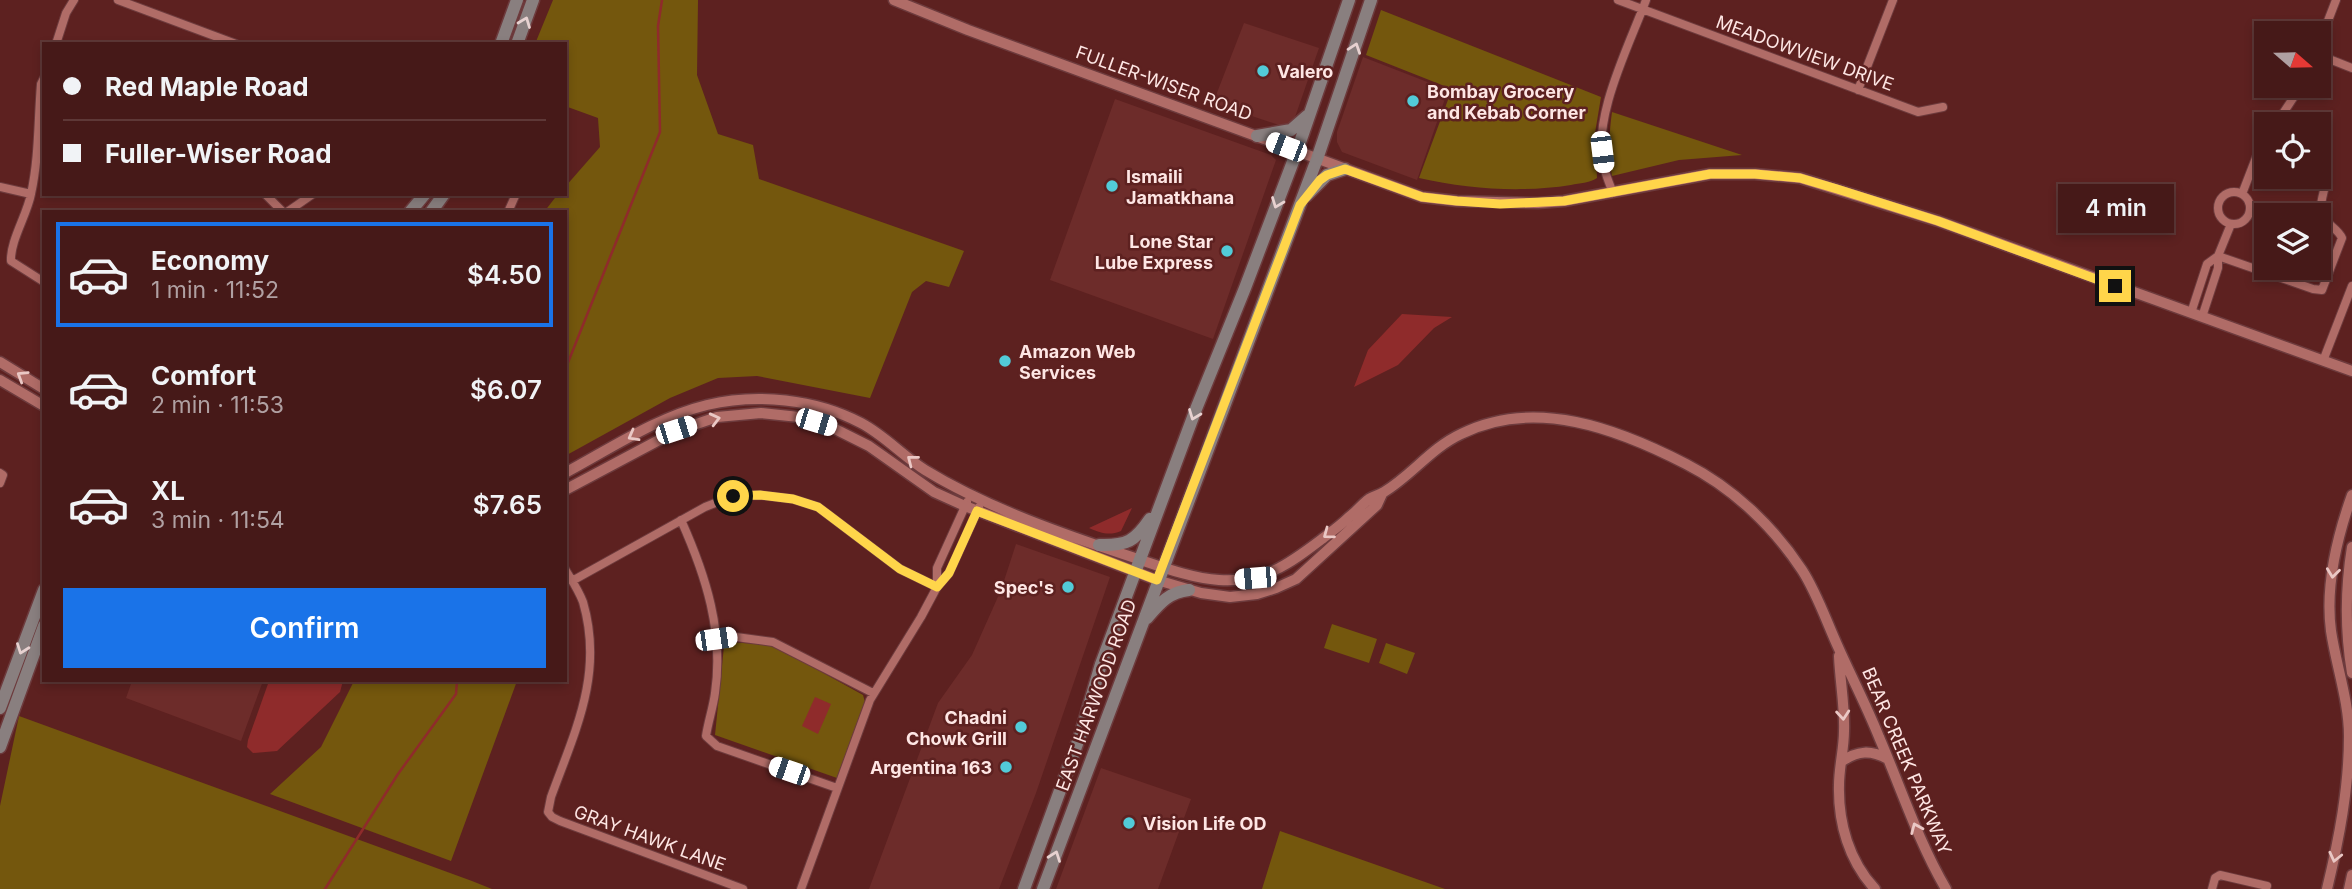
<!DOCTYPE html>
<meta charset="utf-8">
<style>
body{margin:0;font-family:Inter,sans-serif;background:#4d2221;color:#f1f3f6;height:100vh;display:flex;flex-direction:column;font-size:26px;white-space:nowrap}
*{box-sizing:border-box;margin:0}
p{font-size:23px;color:#b0a0a2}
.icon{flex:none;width:38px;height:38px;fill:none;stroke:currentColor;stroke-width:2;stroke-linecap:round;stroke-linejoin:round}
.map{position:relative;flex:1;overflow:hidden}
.details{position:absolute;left:42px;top:210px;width:525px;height:472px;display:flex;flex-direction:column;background:#461918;border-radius:0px;box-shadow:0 4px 10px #0003,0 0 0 2px #5e3837}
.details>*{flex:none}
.guide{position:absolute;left:42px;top:42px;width:525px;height:154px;border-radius:0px;box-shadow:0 4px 10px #0003,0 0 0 2px #5e3837;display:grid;align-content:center;height:154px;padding:0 21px;background:#461918}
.needle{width:46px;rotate:110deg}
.fabs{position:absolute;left:2254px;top:21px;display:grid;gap:14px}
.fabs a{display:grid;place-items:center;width:77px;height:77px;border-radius:0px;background:#461918;box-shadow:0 4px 10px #0003,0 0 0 2px #5e3837;font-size:35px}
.end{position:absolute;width:32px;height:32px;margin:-16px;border:9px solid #ffd54a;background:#111;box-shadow:0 0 0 4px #111}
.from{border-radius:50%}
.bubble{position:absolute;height:49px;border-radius:0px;background:#461918;box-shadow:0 4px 10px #0003,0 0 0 2px #5e3837;font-size:23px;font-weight:600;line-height:49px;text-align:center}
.car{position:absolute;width:21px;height:42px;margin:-21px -10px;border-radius:9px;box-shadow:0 0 5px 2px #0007;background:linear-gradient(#fff 24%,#345 0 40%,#fff 0 76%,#345 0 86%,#fff 0)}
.guide b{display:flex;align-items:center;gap:24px;height:66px;font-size:26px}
.guide b+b{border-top:2px solid #5e3837}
.guide i{width:18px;height:18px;background:#f1f3f6}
ul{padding:12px 0 0;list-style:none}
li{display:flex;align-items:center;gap:21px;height:105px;margin:0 14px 10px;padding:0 7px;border:4px solid transparent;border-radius:0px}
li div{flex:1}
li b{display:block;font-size:26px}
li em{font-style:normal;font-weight:600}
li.current{border-color:#1a73e8}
li>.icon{width:63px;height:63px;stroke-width:1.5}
.cta{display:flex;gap:14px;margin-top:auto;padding:14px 21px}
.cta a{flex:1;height:80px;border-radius:0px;background:#1a73e8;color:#fff;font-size:28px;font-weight:600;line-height:80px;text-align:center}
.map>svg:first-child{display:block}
</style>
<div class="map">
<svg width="2352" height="889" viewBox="0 0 2352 889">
<rect width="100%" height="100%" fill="#5d2120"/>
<path fill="#6d2c2a" d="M 1244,23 L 1319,48 L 1294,120 L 1282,126 L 1213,103 Z
M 1363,57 L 1448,90 L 1417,180 L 1342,152 L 1337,142 L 1337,132 Z
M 1115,99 L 1271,155 L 1276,160 L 1213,339 L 1050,280 Z
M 1016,544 L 1110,577 L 1036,793 L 999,889 L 869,889 L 938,703 L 972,655 L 1001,590 Z
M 132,681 L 263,681 L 241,741 L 126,698 Z
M 1101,768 L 1191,799 L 1158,889 L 1056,889 Z"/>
<path fill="#74570d" d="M 553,0 L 698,0 L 697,75 L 718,134 L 753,145 L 759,179 L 964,251 L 949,287 L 926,281 L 912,292 L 870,398 L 757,376 L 718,378 L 670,398 L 565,456 L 565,212 L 544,212 L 558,194 L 565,194 L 565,187 L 600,147 L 598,118 L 565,106 L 565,44 L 535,44 Z
M 1381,10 L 1601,97 L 1595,133 L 1597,178 C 1589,183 1580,183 1571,185 C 1520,193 1469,189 1419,178 L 1452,89 L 1366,55 Z
M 1612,112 L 1742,155 L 1679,160 L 1612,176 C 1608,154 1609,134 1612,112 Z
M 1332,624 L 1377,639 L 1369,663 L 1324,648 Z
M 729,642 L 773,645 L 863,695 L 865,702 L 837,778 L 715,735 L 724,646 Z
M 1386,643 L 1415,653 L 1407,674 L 1379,663 Z
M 354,681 L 517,681 L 451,861 L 270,794 L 321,747 Z
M 19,716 L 472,881 L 492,889 L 0,889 L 0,806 Z
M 1280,831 L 1445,889 L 1262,889 Z"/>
<path fill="#8f2b2b" d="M 1402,314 L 1452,317 L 1434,328 L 1398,365 L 1354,387 L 1368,350 Z
M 1132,508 L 1121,531 C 1109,536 1101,533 1089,528 Z
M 269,681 L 343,681 L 340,692 L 277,751 L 253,753 L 247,747 L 248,740 Z
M 815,697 L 831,704 L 818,734 L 802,726 Z"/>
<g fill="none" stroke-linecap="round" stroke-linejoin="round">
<path stroke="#8f2b2b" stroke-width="2.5" d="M 565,370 L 660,132 L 658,26 L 662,0
M 325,889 L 398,774 L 456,694 L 457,681"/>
<defs>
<path id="minor" d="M 118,0 L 236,44
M 1618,0 L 1918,112 L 1943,107
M 56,44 L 66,13 L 74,0
M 2319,44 L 2336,0
M 2319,55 L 2352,68
M 44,78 L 41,84 C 38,121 39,158 31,194 C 27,215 10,241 11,261 L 44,282
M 1858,90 L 1893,0
M 2276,124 L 2301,86
M 0,187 L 31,194
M2218 208a16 16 0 1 1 32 0a16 16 0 1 1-32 0Z
M 1613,193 C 1610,185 1606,176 1604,167 C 1591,119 1629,46 1646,0
M 265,194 L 283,212
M 2242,194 L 2259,150 L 2266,139
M 287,212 L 313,194
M 508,212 L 516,194
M 2218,256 L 2313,289 L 2322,290 L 2342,238 C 2338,228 2322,222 2321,212 C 2319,194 2334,178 2319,163
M 2191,313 L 2207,264 L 2218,256
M 2202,317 L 2218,268 L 2218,256 L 2231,224
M 2323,361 L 2352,286
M 0,473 L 3,475 L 0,483
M 681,520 C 706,576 724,632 715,693 C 713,708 708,722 706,736 L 717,746 L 837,788
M 565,569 C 571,579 579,591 583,602 C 604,674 575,731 551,797 L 548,812 L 552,817 L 560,821 L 743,889
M 572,581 L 705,507 L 733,496 L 760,495 L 793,499 L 818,507 L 900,569 L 937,587
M 937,587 L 937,568 L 967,502
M 716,639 L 736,637 L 773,642 L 873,693
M 801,889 L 870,700 L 921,617 L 937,587 L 949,573 L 979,507
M 2212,889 L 2215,878 L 2220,875 L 2267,886"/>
<path id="tertiary" d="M 894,0 L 968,30 L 1422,197 L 1457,201 L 1538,203 L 1564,201 L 1710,174 L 1755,174 L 1800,178 L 1938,221 L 2352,371
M 0,362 L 44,389
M 0,380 L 44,406
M 565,473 C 610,449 657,417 707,405 C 757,393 815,399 861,423 C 884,435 903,456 925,470 C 987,508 1065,535 1135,558 C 1162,567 1191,578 1219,580 C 1264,583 1289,564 1322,539 C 1331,532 1341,525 1349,517 C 1356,512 1362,504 1369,499 C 1375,495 1378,496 1384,492 C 1412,475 1431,448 1461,434 C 1535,397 1618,429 1686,464 C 1733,488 1773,526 1802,570 C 1817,593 1827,623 1839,649 C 1852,678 1867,707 1879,737 C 1901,788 1918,841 1946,889
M 565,490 L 676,431 L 717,417 L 761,413 L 799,417 L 833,428 L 869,446 L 934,492 L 965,506 L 1157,580 L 1201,593 L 1230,597 L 1257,594 L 1276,588 L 1296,579 L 1377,505 L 1382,494
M 2352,547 C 2345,590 2345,631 2352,673
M 1839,656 C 1840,681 1845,707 1844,731 C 1844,749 1839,767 1839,785 C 1838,823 1849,861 1875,889
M 1841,762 C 1858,750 1871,750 1888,759
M 2327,889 C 2339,839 2349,788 2349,736 C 2349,701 2336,665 2331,631 C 2325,586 2337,537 2352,495
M 2349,889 L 2352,875"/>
<path id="secondary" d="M 501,44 L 517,0
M 517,44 L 533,0
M 1257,136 L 1291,130 L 1307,116
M 1306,196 L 1327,175 L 1345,169
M 410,212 L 425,194
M 431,212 L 444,194
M 1099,545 C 1127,546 1135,541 1150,519
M 1147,618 C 1160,603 1169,592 1189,590
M 0,708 L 44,590
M 0,747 L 44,626
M 1024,889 L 1081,733 L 1101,664 L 1196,409 L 1245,288 L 1297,151 L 1349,0
M 1043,889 L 1317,159 L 1371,0"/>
</defs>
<use href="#minor" stroke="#6d3b3d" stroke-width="10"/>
<use href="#tertiary" stroke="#6d3b3d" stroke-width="13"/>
<use href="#secondary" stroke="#6d3b3d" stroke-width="15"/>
<use href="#minor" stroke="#b06c67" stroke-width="8"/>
<use href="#tertiary" stroke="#b06c67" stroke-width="10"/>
<use href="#secondary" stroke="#897f7f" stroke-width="12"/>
</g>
<defs><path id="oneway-chevron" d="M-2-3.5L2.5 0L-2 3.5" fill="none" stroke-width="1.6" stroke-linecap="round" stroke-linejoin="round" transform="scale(1.75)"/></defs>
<g stroke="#e7d1d0">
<use href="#oneway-chevron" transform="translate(525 22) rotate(-69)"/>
<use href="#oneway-chevron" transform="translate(1355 48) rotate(-71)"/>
<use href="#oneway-chevron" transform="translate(1277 203) rotate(111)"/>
<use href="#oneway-chevron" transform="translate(1194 415) rotate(111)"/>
<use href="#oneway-chevron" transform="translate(22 649) rotate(110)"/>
<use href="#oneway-chevron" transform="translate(1055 856) rotate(-70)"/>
</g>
<g stroke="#eac8c5">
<use href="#oneway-chevron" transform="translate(22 376) rotate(-148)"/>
<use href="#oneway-chevron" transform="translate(715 419) rotate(-14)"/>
<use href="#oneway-chevron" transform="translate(633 436) rotate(151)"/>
<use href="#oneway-chevron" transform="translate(912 460) rotate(-142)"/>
<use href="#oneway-chevron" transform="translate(1328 534) rotate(143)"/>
<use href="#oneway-chevron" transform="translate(2333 573) rotate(97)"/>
<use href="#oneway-chevron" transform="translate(1843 715) rotate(85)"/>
<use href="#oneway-chevron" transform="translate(1916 828) rotate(-113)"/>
<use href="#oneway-chevron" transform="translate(2335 857) rotate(103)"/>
</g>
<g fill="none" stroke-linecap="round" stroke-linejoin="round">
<path stroke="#ffd54a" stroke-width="9" d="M 733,496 L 760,495 L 793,499 L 818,507 L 900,569 L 937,587 L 949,573 L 977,511 L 1157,580 L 1300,205 L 1320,180 L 1327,175 L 1345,169 L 1422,197 L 1457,201 L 1500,204 L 1564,201 L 1710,174 L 1755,174 L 1800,178 L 1837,189 L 1938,221 L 2115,286"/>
</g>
<g fill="#52cbd8" stroke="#5d2120" stroke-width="2.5">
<circle cx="1263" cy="71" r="7"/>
<circle cx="1413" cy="101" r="7"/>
<circle cx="1112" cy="186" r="7"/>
<circle cx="1227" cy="251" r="7"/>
<circle cx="1005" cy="361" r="7"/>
<circle cx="1068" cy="587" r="7"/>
<circle cx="1021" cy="727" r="7"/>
<circle cx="1006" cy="767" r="7"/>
<circle cx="1129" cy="823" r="7"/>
</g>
<g text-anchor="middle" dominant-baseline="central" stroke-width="5" stroke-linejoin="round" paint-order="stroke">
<g font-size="18" fill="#fee6e4" stroke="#5d2120">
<text transform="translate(1805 53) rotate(20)">MEADOWVIEW DRIVE</text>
<text transform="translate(1164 83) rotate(20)">FULLER-WISER ROAD</text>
<text transform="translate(1096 695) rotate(-70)">EAST HARWOOD ROAD</text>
<text transform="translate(1907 761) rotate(67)">BEAR CREEK PARKWAY</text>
<text transform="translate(650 838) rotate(20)">GRAY HAWK LANE</text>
</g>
<g font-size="18" font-weight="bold" fill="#fee6e4" stroke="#5d2120" text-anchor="start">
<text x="1277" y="71">Valero</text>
<text x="1427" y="91">Bombay Grocery<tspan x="1427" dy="21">and Kebab Corner</tspan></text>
<text x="1126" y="176">Ismaili<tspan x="1126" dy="21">Jamatkhana</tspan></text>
<text x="1213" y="241" text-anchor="end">Lone Star<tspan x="1213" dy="21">Lube Express</tspan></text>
<text x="1019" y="351">Amazon Web<tspan x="1019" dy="21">Services</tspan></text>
<text x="1054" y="587" text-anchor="end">Spec's</text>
<text x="1007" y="717" text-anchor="end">Chadni<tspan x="1007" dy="21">Chowk Grill</tspan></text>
<text x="992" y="767" text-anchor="end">Argentina 163</text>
<text x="1143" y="823">Vision Life OD</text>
</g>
</g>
</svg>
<div class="fabs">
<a><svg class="needle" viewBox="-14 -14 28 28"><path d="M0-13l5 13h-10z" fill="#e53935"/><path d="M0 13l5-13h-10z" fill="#b0a0a2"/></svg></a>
<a><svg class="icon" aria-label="locate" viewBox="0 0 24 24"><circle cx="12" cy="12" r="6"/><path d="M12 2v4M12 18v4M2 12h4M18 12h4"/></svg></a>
<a><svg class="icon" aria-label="layers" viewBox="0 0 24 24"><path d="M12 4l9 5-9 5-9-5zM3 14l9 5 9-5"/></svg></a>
</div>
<i class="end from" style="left:733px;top:496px"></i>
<i class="end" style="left:2115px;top:286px"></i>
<div class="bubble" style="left:2058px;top:184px;width:116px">4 min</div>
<i class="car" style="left:1286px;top:147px;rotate:291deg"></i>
<i class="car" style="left:1602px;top:152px;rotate:173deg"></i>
<i class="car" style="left:816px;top:422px;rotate:107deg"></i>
<i class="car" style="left:676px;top:430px;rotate:72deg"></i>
<i class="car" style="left:1255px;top:578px;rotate:265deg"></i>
<i class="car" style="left:716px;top:639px;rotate:82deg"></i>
<i class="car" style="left:789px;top:771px;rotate:289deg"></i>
<div class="guide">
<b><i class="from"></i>Red Maple Road</b>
<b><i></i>Fuller-Wiser Road</b>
</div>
<section class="details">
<ul>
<li class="current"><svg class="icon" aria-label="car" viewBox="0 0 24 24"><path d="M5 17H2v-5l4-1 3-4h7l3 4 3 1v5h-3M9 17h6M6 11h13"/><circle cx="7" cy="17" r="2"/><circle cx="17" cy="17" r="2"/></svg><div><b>Economy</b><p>1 min · 11:52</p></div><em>$4.50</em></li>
<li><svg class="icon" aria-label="car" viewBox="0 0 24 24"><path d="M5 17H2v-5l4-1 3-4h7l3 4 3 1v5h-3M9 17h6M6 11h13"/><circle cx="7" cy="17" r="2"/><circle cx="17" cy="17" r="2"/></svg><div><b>Comfort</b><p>2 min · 11:53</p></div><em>$6.07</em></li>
<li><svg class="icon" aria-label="car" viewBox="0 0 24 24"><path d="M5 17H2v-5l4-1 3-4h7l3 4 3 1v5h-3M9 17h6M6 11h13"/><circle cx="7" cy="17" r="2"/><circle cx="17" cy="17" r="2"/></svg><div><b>XL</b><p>3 min · 11:54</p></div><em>$7.65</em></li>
</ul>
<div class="cta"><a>Confirm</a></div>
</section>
</div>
